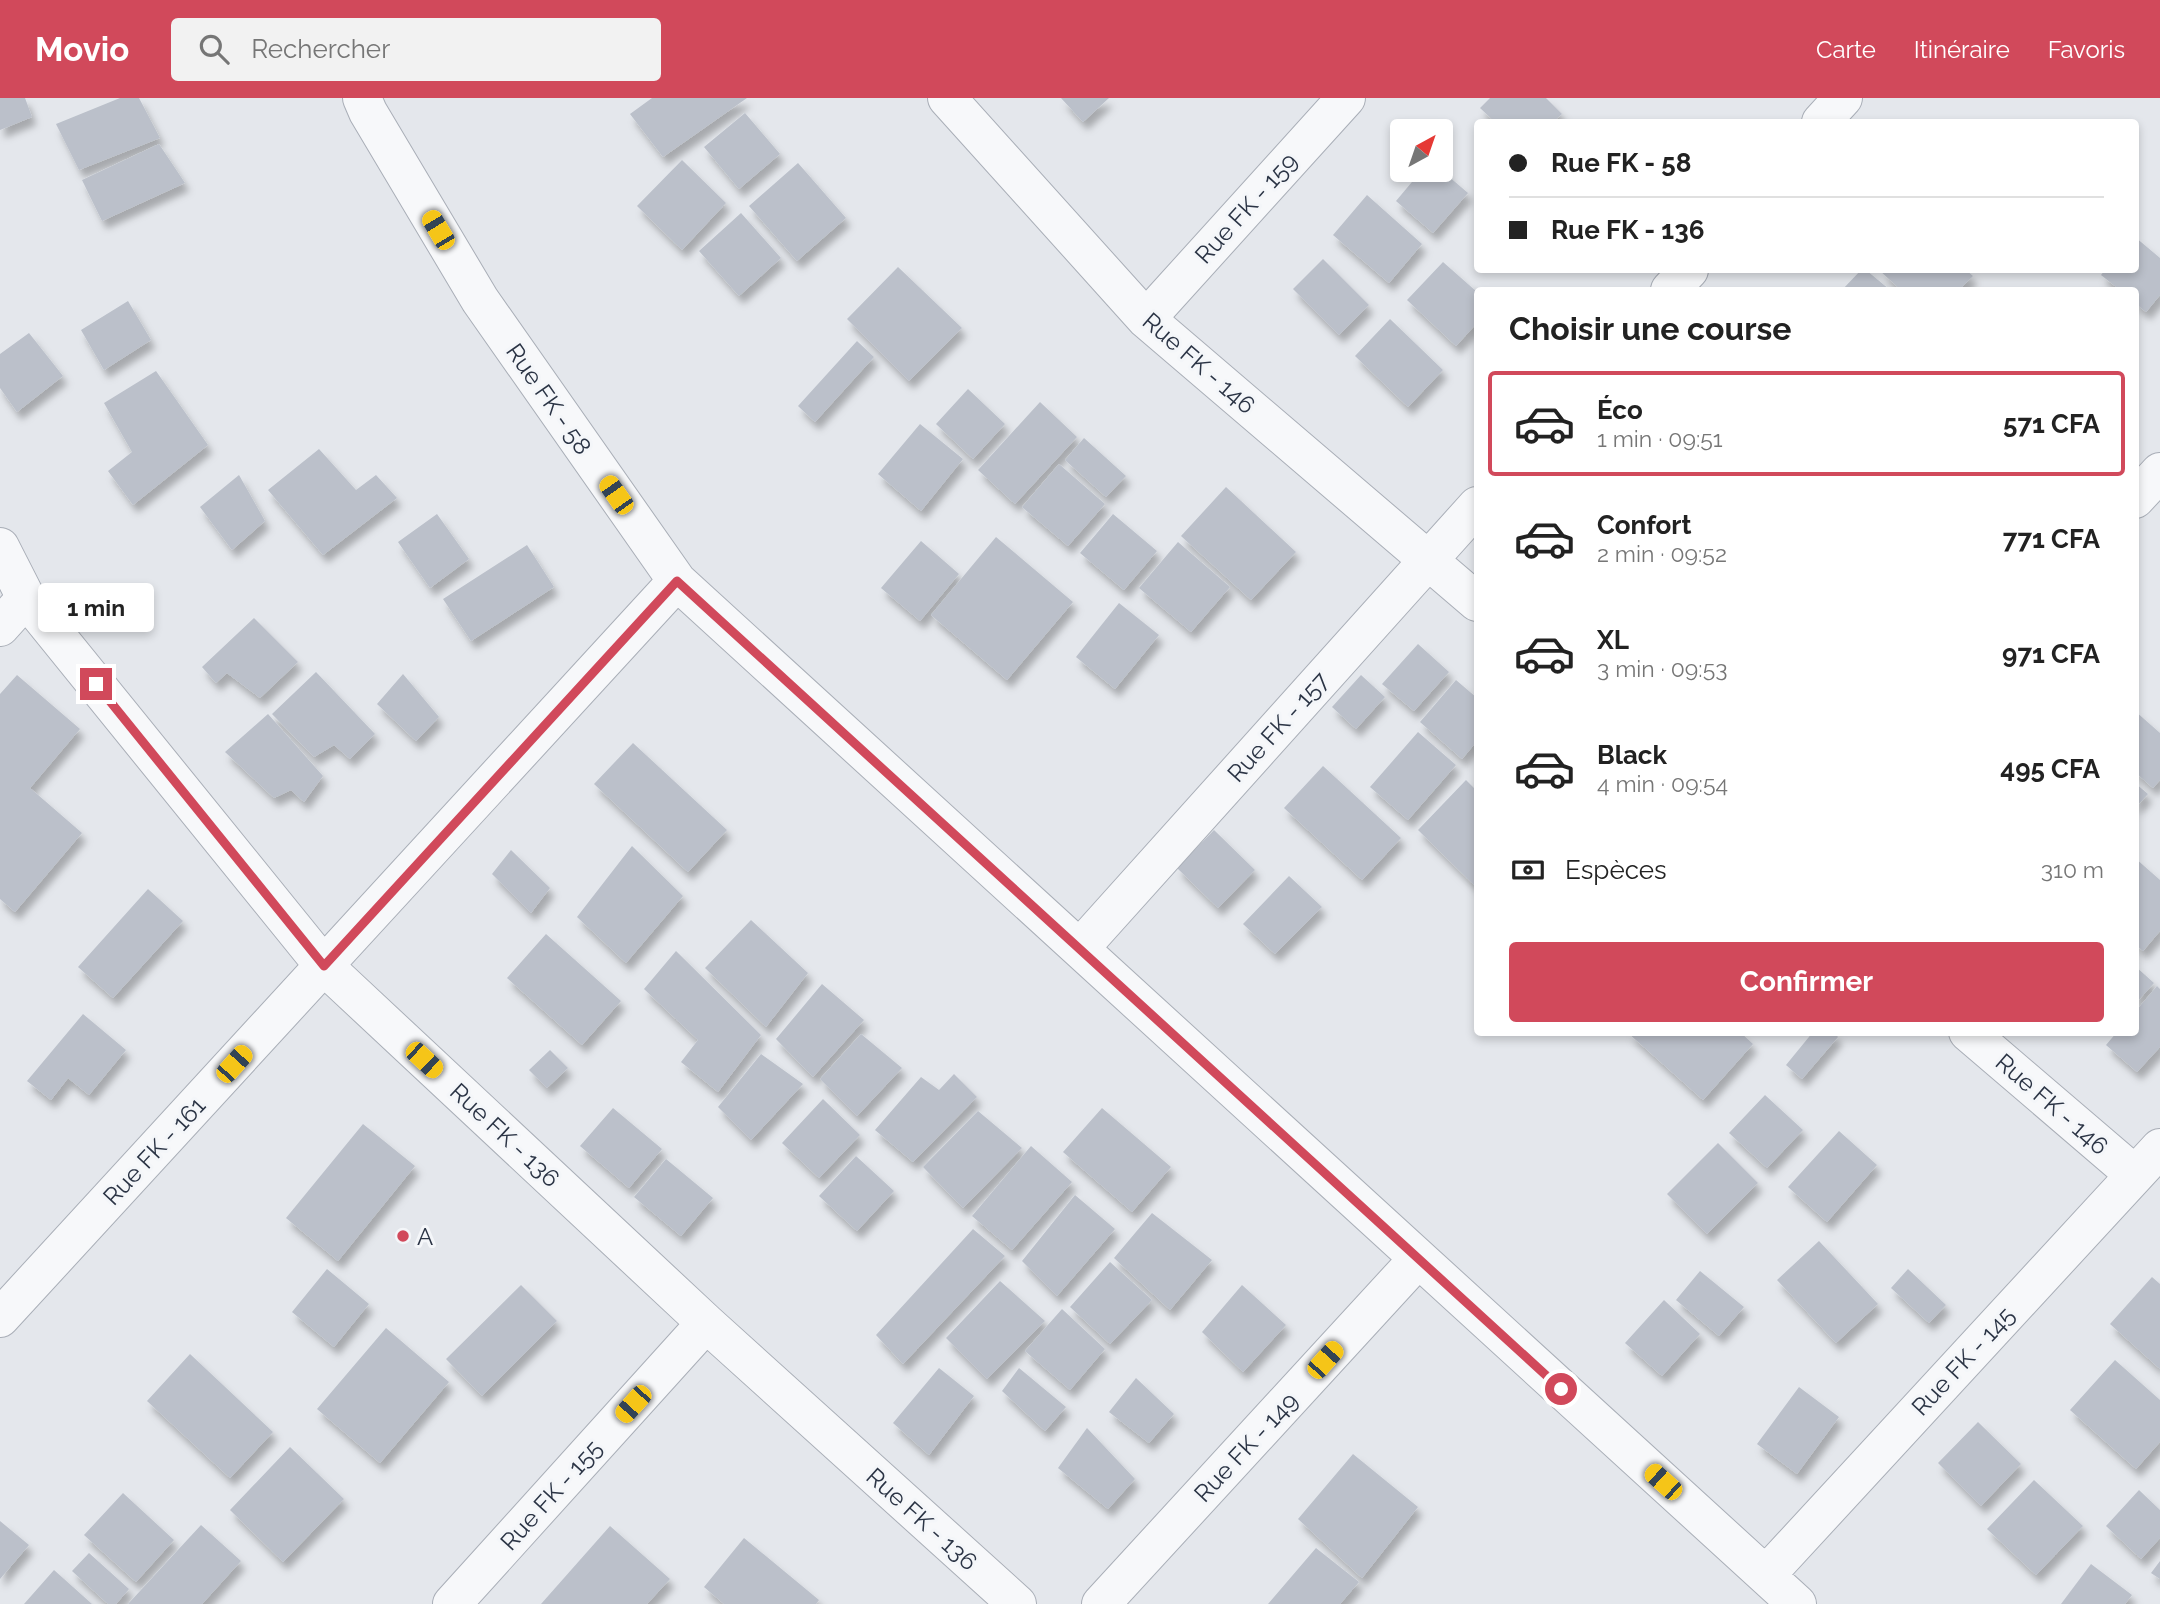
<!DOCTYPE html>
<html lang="fr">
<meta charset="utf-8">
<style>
body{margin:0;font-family:Raleway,sans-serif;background:#f2f2f2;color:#222;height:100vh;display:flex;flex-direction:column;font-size:26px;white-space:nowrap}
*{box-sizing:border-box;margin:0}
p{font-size:23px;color:#767676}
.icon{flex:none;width:38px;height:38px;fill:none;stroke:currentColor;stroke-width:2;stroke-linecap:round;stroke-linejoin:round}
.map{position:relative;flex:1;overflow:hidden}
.drawer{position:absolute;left:1474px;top:189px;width:665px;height:749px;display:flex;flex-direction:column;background:#fff;border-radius:7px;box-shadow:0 4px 10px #0003}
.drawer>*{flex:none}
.top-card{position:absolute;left:1474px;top:21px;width:665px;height:154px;border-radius:7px;box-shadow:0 4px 10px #0003;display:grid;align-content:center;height:154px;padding:0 35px;background:#fff}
.needle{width:46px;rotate:40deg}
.buttons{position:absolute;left:1390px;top:21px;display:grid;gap:14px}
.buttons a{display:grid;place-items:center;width:63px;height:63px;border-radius:7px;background:#fff;box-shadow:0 4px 10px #0003;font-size:35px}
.end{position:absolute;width:32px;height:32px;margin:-16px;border:9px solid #d1495b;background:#fff;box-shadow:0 0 0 4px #fff}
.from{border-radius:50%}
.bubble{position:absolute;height:49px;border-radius:7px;background:#fff;box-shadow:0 4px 10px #0003;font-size:23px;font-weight:700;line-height:49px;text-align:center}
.car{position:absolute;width:21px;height:42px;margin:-21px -10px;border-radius:9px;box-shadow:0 0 5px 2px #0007;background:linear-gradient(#f5c518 24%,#345 0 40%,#f5c518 0 76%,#345 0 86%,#f5c518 0)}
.top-card b{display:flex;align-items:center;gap:24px;height:66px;font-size:26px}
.top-card b+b{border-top:2px solid #e0e0e0}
.top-card i{width:18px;height:18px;background:#222}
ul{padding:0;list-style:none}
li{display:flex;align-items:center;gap:21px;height:105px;margin:0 14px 10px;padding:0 21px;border:4px solid transparent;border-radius:7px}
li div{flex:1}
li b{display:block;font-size:26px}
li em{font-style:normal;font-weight:700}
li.selected{border-color:#d1495b}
li>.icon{width:63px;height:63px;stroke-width:1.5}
h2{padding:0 35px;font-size:32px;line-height:84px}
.pay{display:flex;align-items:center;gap:18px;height:77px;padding:0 35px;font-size:26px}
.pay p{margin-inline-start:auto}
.button{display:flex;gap:14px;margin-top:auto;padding:14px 35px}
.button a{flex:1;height:80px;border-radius:7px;background:#d1495b;color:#fff;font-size:28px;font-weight:700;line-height:80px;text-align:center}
header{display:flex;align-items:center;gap:42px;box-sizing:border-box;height:98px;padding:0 35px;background:#d1495b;color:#fff}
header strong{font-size:33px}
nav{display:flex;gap:38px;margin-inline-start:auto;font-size:24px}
.search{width:490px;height:63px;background:#f2f2f2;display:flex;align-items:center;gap:18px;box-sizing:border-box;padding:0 24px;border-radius:7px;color:#767676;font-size:26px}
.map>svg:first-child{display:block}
</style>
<header>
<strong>Movio</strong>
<div class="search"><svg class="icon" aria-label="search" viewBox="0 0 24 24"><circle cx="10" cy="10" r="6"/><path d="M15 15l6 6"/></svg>Rechercher</div>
<nav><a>Carte</a><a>Itinéraire</a><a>Favoris</a></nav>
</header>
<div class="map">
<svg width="2160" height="1506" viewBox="0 0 2160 1506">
<defs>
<filter id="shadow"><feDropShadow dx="4.5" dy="8" stdDeviation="3.5" flood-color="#0004"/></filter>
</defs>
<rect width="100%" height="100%" fill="#e4e7ec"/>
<path fill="#bbc0ca" filter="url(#shadow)" d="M 0,0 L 25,0 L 32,19 L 0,32 Z
M 120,0 L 139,0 L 160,40 L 79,72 L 56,26 Z
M 652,0 L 747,0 L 663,59 L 630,16 Z
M 1061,0 L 1109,0 L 1083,24 Z
M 1490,0 L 1546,0 L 1562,16 L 1553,24 L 1495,24 L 1480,10 Z
M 745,15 L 780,56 L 739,91 L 704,49 Z
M 159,46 L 185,85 L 102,123 L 82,82 Z
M 682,62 L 726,105 L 682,152 L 637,108 Z
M 798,65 L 846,120 L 797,163 L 749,108 Z
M 1422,72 L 1441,72 L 1468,95 L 1433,135 L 1396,103 Z
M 1367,97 L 1422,146 L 1389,185 L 1333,137 Z
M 741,115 L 781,160 L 739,198 L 699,153 Z
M 2135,139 L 2160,160 L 2160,197 L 2146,214 L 2135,205 L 2135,192 L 2120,192 L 2101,177 L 2105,172 L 2135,172 Z
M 1323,161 L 1369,207 L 1339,237 L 1293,191 Z
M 1443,164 L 1477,194 L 1477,225 L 1456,248 L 1407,202 Z
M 898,169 L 962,230 L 909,283 L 847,221 Z
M 1861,172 L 1866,172 L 1890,192 L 1842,192 Z
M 1879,172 L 1966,172 L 1973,178 L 1959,192 L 1901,192 Z
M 128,203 L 151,242 L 104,272 L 81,232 Z
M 1390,221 L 1443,272 L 1408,309 L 1355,258 Z
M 29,235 L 63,278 L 17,314 L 0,290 L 0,256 Z
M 857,243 L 874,259 L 815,324 L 798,308 Z
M 156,273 L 208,347 L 133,407 L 108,373 L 132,354 L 104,305 Z
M 968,291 L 1005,326 L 973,361 L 936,326 Z
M 1040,304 L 1077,339 L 1015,406 L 978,372 Z
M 920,326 L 963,361 L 921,413 L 878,376 Z
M 1084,340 L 1126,378 L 1106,399 L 1065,362 Z
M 319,351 L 356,392 L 376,377 L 397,400 L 323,457 L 268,392 Z
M 1059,366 L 1105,406 L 1068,448 L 1022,409 Z
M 239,377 L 265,423 L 232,452 L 200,409 Z
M 1226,389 L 1296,454 L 1251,502 L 1181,438 Z
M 437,416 L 469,461 L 430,490 L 398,444 Z
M 1113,416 L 1157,453 L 1124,492 L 1080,455 Z
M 996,439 L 1073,504 L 1007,582 L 931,517 Z
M 921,443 L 959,476 L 920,523 L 881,490 Z
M 1178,444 L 1230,489 L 1191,534 L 1139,490 Z
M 527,447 L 554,489 L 471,543 L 443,501 Z
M 1119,505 L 1159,537 L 1115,591 L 1076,559 Z
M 254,520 L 298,564 L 260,600 L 227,575 L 216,585 L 202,569 Z
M 1418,546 L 1449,574 L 1414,613 L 1382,586 Z
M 316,574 L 375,636 L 350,661 L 334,647 L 314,659 L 272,616 Z
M 403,576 L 439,619 L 416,643 L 377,606 Z
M 17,577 L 80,631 L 30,690 L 82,735 L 15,814 L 0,801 L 0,596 Z
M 1361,577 L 1385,599 L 1356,631 L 1332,609 Z
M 1456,582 L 1477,600 L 1477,643 L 1462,661 L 1420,624 Z
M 2135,613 L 2160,635 L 2160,682 L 2153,690 L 2135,674 Z
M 268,616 L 323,678 L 304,704 L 291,692 L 274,700 L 225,654 Z
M 1418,634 L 1456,667 L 1408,722 L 1370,689 Z
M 633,645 L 727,732 L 688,774 L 594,686 Z
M 1323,668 L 1401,740 L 1362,782 L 1284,710 Z
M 1466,682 L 1477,693 L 1477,790 L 1418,732 Z
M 2135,685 L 2148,696 L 2135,710 Z
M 1214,732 L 1255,772 L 1218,810 L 1177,770 Z
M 632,748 L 683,798 L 626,865 L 577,819 Z
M 511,752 L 550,790 L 531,815 L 492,776 Z
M 2135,760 L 2160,782 L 2160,833 L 2143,853 L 2135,846 Z
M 1289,778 L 1322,809 L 1275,856 L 1243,826 Z
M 148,791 L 183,823 L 113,900 L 78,869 Z
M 751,822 L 808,875 L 766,929 L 705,870 Z
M 546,836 L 621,903 L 582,947 L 507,880 Z
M 676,853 L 761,937 L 718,994 L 681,964 L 698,942 L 644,891 Z
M 2135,868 L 2154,885 L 2135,906 Z
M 822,886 L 864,922 L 813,979 L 776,941 Z
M 2157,888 L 2160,891 L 2160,949 L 2137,974 L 2106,947 L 2117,934 L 2135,934 L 2135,914 Z
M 83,916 L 126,952 L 89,997 L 68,980 L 51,1002 L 27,983 Z
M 1627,934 L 1740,934 L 1753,946 L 1703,1002 Z
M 1813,934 L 1834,934 L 1838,939 L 1802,981 L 1786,967 Z
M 861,936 L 902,970 L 857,1018 L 820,981 Z
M 550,952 L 568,970 L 547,990 L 529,972 Z
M 761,956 L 803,986 L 751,1042 L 718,1009 Z
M 954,976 L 977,999 L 913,1064 L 875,1032 L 921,979 L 939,992 Z
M 1765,997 L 1803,1032 L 1767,1070 L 1729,1035 Z
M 823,1001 L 860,1037 L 819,1080 L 782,1045 Z
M 613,1010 L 662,1051 L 629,1090 L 580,1048 Z
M 1102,1010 L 1171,1069 L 1132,1114 L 1063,1054 Z
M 978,1013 L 1022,1050 L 963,1110 L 923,1069 Z
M 363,1026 L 415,1068 L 338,1163 L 286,1120 Z
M 1839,1033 L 1877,1067 L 1827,1124 L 1788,1089 Z
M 1718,1045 L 1758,1085 L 1707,1136 L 1667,1096 Z
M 1031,1048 L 1072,1084 L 1012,1152 L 972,1118 Z
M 856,1058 L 894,1093 L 857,1133 L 819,1098 Z
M 666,1061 L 713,1100 L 681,1138 L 634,1099 Z
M 1075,1097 L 1115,1131 L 1057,1198 L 1022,1163 Z
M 1152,1115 L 1212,1162 L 1170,1212 L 1114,1160 Z
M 973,1131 L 1005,1158 L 903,1266 L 876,1237 Z
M 1819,1143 L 1878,1206 L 1836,1245 L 1777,1182 Z
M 1110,1164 L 1152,1202 L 1110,1246 L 1070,1209 Z
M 327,1171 L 369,1206 L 334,1249 L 292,1214 Z
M 1908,1171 L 1946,1207 L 1929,1225 L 1891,1190 Z
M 1700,1173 L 1744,1209 L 1719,1238 L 1676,1202 Z
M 2152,1179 L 2160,1186 L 2160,1271 L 2110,1226 Z
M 1000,1183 L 1045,1223 L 987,1281 L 946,1240 Z
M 521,1187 L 557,1223 L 482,1298 L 446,1261 Z
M 1242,1187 L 1286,1227 L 1243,1274 L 1202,1234 Z
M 1664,1202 L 1700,1236 L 1662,1278 L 1625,1245 Z
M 1062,1211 L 1105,1251 L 1070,1292 L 1025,1253 Z
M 386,1230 L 449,1284 L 380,1365 L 317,1311 Z
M 190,1256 L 273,1334 L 230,1380 L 147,1303 Z
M 2115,1262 L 2160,1302 L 2160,1344 L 2136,1371 L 2070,1312 Z
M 939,1270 L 974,1298 L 929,1357 L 893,1325 Z
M 1019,1270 L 1066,1309 L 1045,1333 L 1002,1293 Z
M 1136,1280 L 1174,1316 L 1149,1345 L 1109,1314 Z
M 1799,1289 L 1839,1319 L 1797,1376 L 1757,1346 Z
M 1978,1324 L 2021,1366 L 1981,1408 L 1938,1365 Z
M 1087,1330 L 1135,1381 L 1108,1411 L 1058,1370 Z
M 290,1349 L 344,1401 L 283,1464 L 230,1412 Z
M 1353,1356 L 1418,1409 L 1362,1480 L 1298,1421 Z
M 2034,1382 L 2083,1428 L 2036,1477 L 1987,1431 Z
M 2139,1392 L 2160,1412 L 2160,1440 L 2141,1461 L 2106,1428 Z
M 123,1395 L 174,1442 L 136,1484 L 84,1437 Z
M 0,1423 L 29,1447 L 0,1481 Z
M 201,1427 L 241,1463 L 202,1506 L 128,1506 Z
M 610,1428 L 670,1481 L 647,1506 L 541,1506 Z
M 744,1440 L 819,1502 L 816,1506 L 724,1506 L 704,1489 Z
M 1316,1450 L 1359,1484 L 1340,1506 L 1268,1506 Z
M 89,1455 L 129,1491 L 116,1506 L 108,1506 L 72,1473 Z
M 2160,1463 L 2160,1481 L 2151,1475 Z
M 2091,1466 L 2132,1497 L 2125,1506 L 2061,1506 Z
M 54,1472 L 92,1506 L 24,1506 Z"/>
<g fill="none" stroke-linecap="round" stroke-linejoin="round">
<defs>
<path id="street" d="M 362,0 L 368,14 L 480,202 L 677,483 L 1797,1506
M 947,0 L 1146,221 L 1477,504
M 1821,24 L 1843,0
M 1670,192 L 1689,172
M 1146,221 L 1346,0
M 2135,401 L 2160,374
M 0,449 L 26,500 L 324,868 L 706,1225 L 1017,1506
M 0,529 L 26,500
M 1080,850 L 1477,408
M 1968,934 L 2135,1077
M 0,1220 L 677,483
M 1766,1477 L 2160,1050
M 452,1506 L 706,1225
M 1101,1506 L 1418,1161"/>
</defs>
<use href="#street" stroke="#a9aeb7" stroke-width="40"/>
<use href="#street" stroke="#f7f8fa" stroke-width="38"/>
</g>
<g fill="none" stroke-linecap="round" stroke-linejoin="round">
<path stroke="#d1495b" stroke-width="9" d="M 96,586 L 324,868 L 677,483 L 1561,1291"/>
</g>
<circle fill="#d1495b" stroke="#f4f6f9" stroke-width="2.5" cx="403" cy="1138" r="7"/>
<g text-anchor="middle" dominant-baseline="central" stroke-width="6" stroke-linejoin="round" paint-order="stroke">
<g font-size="24" fill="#2b3445" stroke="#f4f6f9">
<text transform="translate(1246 110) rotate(-48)">Rue FK - 159</text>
<text transform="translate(1199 265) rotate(41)">Rue FK - 146</text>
<text transform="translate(549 301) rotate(55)">Rue FK - 58</text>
<text transform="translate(1278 629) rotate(-48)">Rue FK - 157</text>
<text transform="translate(2052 1006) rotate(41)">Rue FK - 146</text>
<text transform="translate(505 1037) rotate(43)">Rue FK - 136</text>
<text transform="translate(154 1053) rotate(-47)">Rue FK - 161</text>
<text transform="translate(1963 1263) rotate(-47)">Rue FK - 145</text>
<text transform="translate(1246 1349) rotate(-47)">Rue FK - 149</text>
<text transform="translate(551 1397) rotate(-48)">Rue FK - 155</text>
<text transform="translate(922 1421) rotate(42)">Rue FK - 136</text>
</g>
<g font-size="24" fill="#2b3445" stroke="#f4f6f9" text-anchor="start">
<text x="417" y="1138">A</text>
</g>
</g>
</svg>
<div class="buttons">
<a><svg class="needle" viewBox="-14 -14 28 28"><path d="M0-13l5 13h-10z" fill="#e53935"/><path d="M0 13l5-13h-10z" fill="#767676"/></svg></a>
</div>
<i class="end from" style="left:1561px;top:1291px"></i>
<i class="end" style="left:96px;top:586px"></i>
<div class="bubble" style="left:38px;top:485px;width:116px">1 min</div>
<i class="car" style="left:438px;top:132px;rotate:329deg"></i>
<i class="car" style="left:616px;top:397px;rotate:325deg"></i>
<i class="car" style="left:424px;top:962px;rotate:133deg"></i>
<i class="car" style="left:234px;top:966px;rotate:42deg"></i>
<i class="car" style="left:1325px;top:1262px;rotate:42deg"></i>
<i class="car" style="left:633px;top:1306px;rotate:222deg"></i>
<i class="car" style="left:1663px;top:1384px;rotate:312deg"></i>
<div class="top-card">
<b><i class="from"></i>Rue FK - 58</b>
<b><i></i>Rue FK - 136</b>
</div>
<section class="drawer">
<h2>Choisir une course</h2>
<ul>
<li class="selected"><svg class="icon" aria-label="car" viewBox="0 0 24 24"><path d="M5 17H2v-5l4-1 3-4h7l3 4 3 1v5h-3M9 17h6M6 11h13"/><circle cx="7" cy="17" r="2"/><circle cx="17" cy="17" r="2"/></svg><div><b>Éco</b><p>1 min · 09:51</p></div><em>571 CFA</em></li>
<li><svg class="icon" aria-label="car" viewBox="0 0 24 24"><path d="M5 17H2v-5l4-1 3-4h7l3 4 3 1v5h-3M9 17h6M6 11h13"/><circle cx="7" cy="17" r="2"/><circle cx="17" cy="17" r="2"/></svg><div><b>Confort</b><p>2 min · 09:52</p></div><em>771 CFA</em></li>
<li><svg class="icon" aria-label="car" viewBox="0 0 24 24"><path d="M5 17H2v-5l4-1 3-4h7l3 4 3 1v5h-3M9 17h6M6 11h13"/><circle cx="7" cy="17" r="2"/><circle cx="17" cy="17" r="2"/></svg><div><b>XL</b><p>3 min · 09:53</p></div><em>971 CFA</em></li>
<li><svg class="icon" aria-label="car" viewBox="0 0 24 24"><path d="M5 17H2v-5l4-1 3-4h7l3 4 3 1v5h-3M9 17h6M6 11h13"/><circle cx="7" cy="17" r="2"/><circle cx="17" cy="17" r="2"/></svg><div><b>Black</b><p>4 min · 09:54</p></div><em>495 CFA</em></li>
</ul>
<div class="pay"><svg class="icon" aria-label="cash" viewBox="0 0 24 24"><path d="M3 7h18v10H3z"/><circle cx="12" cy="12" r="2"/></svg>Espèces<p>310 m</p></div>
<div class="button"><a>Confirmer</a></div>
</section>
</div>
